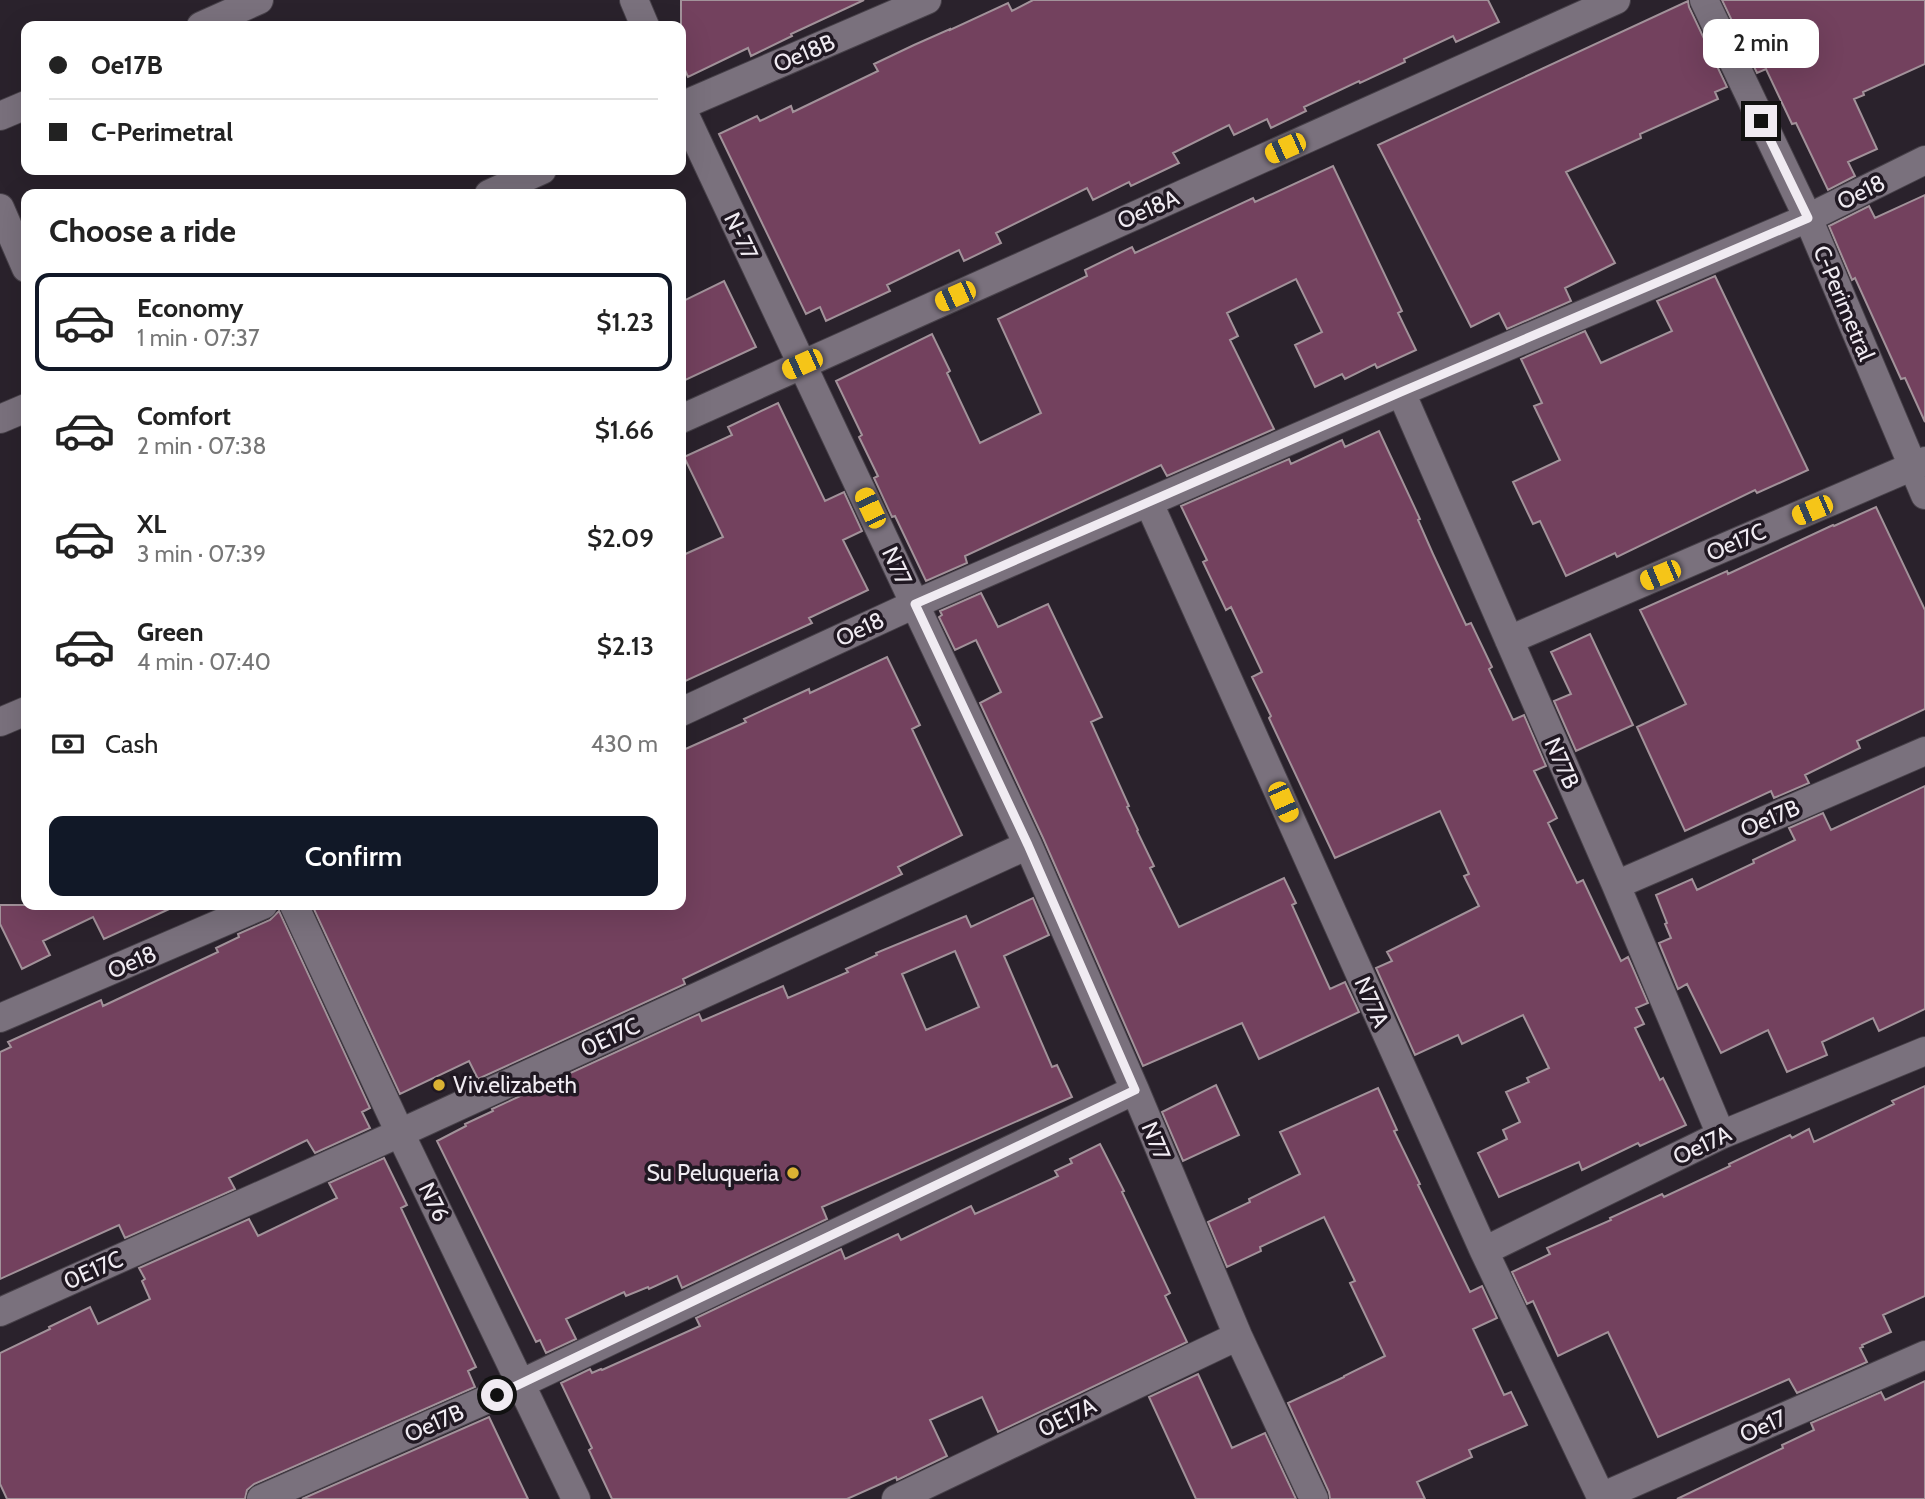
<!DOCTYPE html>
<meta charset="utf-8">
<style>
body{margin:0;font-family:Cabin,sans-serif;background:#f2f2f2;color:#222;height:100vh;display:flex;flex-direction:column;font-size:26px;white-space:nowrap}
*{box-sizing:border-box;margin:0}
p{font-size:23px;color:#767676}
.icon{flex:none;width:38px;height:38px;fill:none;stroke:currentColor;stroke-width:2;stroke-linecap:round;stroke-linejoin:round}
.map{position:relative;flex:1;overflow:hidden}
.side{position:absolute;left:21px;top:189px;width:665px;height:721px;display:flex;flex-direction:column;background:#fff;border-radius:14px;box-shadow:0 7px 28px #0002}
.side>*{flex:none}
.guide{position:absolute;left:21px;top:21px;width:665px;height:154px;border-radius:14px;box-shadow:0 7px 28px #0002;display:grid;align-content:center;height:154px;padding:0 28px;background:#fff}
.end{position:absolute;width:32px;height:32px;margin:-16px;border:9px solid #f0ebf2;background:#111;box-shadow:0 0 0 4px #111}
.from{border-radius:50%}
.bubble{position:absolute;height:49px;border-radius:14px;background:#fff;box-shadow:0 7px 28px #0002;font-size:23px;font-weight:600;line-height:49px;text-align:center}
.car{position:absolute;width:21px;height:42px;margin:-21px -10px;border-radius:9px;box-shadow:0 0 5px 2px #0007;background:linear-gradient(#f5c518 24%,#345 0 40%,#f5c518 0 76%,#345 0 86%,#f5c518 0)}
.guide b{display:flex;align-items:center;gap:24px;height:66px;font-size:26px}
.guide b+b{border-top:2px solid #e0e0e0}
.guide i{width:18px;height:18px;background:#222}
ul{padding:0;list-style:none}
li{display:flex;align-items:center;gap:21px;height:98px;margin:0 14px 10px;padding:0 14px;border:4px solid transparent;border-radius:14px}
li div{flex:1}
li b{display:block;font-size:26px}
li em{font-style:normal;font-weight:600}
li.on{border-color:#111827}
li>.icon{width:63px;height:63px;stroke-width:1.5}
h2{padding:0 28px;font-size:32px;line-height:84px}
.pay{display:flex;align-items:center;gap:18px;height:77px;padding:0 28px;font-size:26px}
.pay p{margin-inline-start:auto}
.cta{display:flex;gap:14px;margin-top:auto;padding:14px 28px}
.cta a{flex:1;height:80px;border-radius:14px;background:#111827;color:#fff;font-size:28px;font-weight:600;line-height:80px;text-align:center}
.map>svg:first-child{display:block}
</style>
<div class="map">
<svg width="1925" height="1499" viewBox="0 0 1925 1499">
<rect width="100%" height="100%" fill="#2a222c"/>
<path fill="#73415e" stroke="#a2929a" stroke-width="2" fill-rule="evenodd" d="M 681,0 L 864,0 L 791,34 L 792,36 L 751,56 L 748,48 L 688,77 L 681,61 Z
M 1033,0 L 1488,0 L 1499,22 L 1456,42 L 1453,36 L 1404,59 L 1405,62 L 1360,83 L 1359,81 L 1304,107 L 1306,111 L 1271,128 L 1267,119 L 1234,135 L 1229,125 L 1173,153 L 1179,163 L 1131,186 L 1129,182 L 1093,200 L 1087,188 L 996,233 L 1001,243 L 964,261 L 959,250 L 887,285 L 890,291 L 826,321 L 820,307 L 806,314 L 719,134 L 757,116 L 760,121 L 791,106 L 793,112 L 878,71 L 874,64 L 914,45 L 950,29 L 950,30 L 1008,3 L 1012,11 Z
M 1722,0 L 1925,0 L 1925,64 L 1863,92 L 1864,95 L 1854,99 L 1877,149 L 1848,162 L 1855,176 L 1828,190 L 1796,123 L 1792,124 L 1766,69 L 1757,73 Z
M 1688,1 L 1689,7 L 1727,87 L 1715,92 L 1718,99 L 1640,134 L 1641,138 L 1566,172 L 1615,263 L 1565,288 L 1571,301 L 1507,329 L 1499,313 L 1471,327 L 1378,145 Z
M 1333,166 L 1402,311 L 1398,313 L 1416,350 L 1377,368 L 1375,364 L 1345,379 L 1342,374 L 1315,387 L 1295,345 L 1322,332 L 1296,279 L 1227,313 L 1238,336 L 1230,340 L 1274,429 L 1167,476 L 1161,465 L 965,556 L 967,563 L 926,581 L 895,516 L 892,517 L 874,478 L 878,476 L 859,437 L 862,435 L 836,381 L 932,334 L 950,371 L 947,373 L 980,443 L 1041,413 L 998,319 L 1087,276 L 1085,270 L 1132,247 L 1135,253 L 1253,198 L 1255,202 Z
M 1925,195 L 1925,422 L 1905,378 L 1901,379 L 1855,278 L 1852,280 L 1829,226 L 1869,206 L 1875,218 Z
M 1715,276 L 1808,470 L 1757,493 L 1755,490 L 1617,557 L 1615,553 L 1566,576 L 1540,521 L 1533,524 L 1513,482 L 1560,460 L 1534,406 L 1542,403 L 1521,359 L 1585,331 L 1601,363 L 1672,331 L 1657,301 Z
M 724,281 L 756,347 L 681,382 L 681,302 Z
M 778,403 L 825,501 L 844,492 L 862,531 L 843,540 L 868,590 L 809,618 L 812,623 L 681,683 L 681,556 L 723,537 L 684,457 L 732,435 L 728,427 Z
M 1379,431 L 1420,519 L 1418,520 L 1433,554 L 1466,625 L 1471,623 L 1492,667 L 1489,669 L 1513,720 L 1524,715 L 1546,766 L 1534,771 L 1557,818 L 1548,823 L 1577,883 L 1583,880 L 1621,961 L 1628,957 L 1648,1003 L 1636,1008 L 1644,1024 L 1635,1028 L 1660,1080 L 1663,1078 L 1686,1125 L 1640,1146 L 1638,1143 L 1582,1170 L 1579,1162 L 1499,1197 L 1478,1153 L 1507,1139 L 1503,1130 L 1520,1122 L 1506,1092 L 1529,1082 L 1527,1078 L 1549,1068 L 1523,1015 L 1462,1044 L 1458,1035 L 1415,1055 L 1376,968 L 1392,961 L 1387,952 L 1479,906 L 1464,876 L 1469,874 L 1440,811 L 1335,858 L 1269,718 L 1271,716 L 1252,677 L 1262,672 L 1231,607 L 1226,610 L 1203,562 L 1207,560 L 1181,506 L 1289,459 L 1291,464 L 1342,440 L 1345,447 Z
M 1876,507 L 1925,610 L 1925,709 L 1857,741 L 1860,748 L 1805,775 L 1809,783 L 1774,798 L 1771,791 L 1685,831 L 1637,727 L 1686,704 L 1640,610 L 1727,571 L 1728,574 L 1833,525 L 1834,526 Z
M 981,593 L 998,627 L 1048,604 L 1102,717 L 1091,722 L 1129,806 L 1127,807 L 1138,830 L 1137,831 L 1154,866 L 1150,868 L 1179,927 L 1284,878 L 1296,903 L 1292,905 L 1330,989 L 1345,982 L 1359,1012 L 1259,1059 L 1242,1023 L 1143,1066 L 1043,838 L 980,703 L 1001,692 L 976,640 L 955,650 L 939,617 L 942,615 L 940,611 Z
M 1590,634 L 1633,725 L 1576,751 L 1554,701 L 1571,694 L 1551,652 Z
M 887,657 L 920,725 L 912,729 L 962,835 L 898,867 L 902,874 L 683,979 L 685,984 L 478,1079 L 469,1061 L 400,1094 L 312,905 L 681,905 L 681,751 L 746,722 L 744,719 L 809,689 L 810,693 Z
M 1925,786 L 1925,1009 L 1879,1031 L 1873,1018 L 1822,1042 L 1827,1055 L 1787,1072 L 1768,1030 L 1721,1053 L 1687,984 L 1678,989 L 1659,943 L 1671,938 L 1665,924 L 1667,923 L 1656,895 L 1692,879 L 1697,890 L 1754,863 L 1753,860 L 1795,840 L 1789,828 L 1823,813 L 1831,830 Z
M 1033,898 L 1049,935 L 1004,956 L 1052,1067 L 1057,1065 L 1072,1097 L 822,1207 L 827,1219 L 682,1288 L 677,1276 L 649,1289 L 648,1287 L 626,1296 L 624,1292 L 566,1319 L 576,1339 L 546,1353 L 540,1340 L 536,1342 L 437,1141 L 466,1126 L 465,1124 L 493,1111 L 492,1109 L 699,1014 L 702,1021 L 783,986 L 788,998 L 848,972 L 846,969 L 877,955 L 876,953 L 966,916 L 971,927 ZM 955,951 L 979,1007 L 926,1030 L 902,974 Z
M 0,905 L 178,905 L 104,939 L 93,917 L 43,941 L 50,955 L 22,969 L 0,924 Z
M 279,911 L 370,1108 L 362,1112 L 370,1128 L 315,1153 L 307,1140 L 229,1178 L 235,1189 L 125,1238 L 119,1225 L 0,1279 L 0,1052 L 11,1047 L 8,1042 L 101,1000 L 103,1006 L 218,952 L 216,948 L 239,937 L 238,934 L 270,920 Z
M 1216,1085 L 1239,1135 L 1183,1161 L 1162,1112 Z
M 1925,1086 L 1925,1296 L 1883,1315 L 1891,1332 L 1862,1345 L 1863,1347 L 1860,1348 L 1867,1362 L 1797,1393 L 1789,1379 L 1658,1437 L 1608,1332 L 1558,1356 L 1533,1301 L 1527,1304 L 1512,1272 L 1550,1254 L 1547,1248 L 1611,1220 L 1610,1218 L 1662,1194 L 1664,1197 L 1730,1166 L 1729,1164 L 1790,1135 L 1792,1138 L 1809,1129 L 1814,1142 L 1894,1104 L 1892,1101 Z
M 1378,1088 L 1397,1130 L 1394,1131 L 1420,1184 L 1418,1185 L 1470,1292 L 1482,1286 L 1497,1318 L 1473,1329 L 1504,1395 L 1511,1392 L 1527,1425 L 1469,1450 L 1472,1457 L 1417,1482 L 1425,1499 L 1330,1499 L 1329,1492 L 1288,1403 L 1344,1377 L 1344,1376 L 1385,1356 L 1350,1283 L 1355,1281 L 1324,1217 L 1260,1247 L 1261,1251 L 1227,1267 L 1208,1222 L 1250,1202 L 1249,1199 L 1300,1174 L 1280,1132 Z
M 1100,1144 L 1124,1191 L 1122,1192 L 1170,1293 L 1165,1296 L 1187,1342 L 998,1432 L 982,1397 L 930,1420 L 947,1456 L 897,1480 L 896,1477 L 847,1499 L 612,1499 L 589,1450 L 592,1448 L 561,1383 L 590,1369 L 592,1373 L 601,1369 L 602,1370 L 700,1326 L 696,1318 L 841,1249 L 845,1259 L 898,1234 L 901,1240 L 971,1206 L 975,1214 L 1058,1176 L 1055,1171 L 1072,1163 L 1070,1159 Z
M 384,1158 L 407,1205 L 401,1208 L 476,1367 L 468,1371 L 475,1387 L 254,1484 L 247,1490 L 245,1499 L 7,1499 L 0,1484 L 0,1353 L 50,1329 L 49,1327 L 90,1307 L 98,1324 L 150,1299 L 142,1281 L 145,1279 L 139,1268 L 249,1219 L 258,1236 L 337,1198 L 329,1183 Z
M 1198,1374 L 1232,1448 L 1265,1433 L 1296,1499 L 1196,1499 L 1149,1397 Z
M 1925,1381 L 1925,1499 L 1677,1499 L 1783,1448 L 1782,1445 L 1814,1430 L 1811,1423 L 1881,1392 L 1885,1400 Z
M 489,1417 L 528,1499 L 302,1499 Z"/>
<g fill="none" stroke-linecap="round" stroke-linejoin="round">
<defs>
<path id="street" d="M 634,0 L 645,26
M 1704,0 L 1808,218 L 1925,495
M 201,26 L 259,0
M 681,106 L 927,0
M 681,107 L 1028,845 L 1135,1090 L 1238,1336 L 1314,1499
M 0,116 L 26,105
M 489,194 L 542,170
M 0,208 L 26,268
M 1401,392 L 1616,885 L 1721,1135
M 0,419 L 26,408
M 681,419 L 1616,0
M 1149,503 L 1484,1251 L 1602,1499
M 1509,640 L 1925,461
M 681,712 L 915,604 L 1401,392 L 1808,218 L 1925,160
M 0,722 L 26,711
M 1616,885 L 1925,751
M 294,905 L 400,1133 L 576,1499
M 0,1018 L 263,905
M 1484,1251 L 1721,1135 L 1925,1051
M 0,1312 L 400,1133 L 1028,845
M 1601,1497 L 1925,1355
M 261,1499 L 497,1395 L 1135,1090
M 896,1499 L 1238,1336"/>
</defs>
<use href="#street" stroke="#474149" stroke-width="30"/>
<use href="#street" stroke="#7a717d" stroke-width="28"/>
</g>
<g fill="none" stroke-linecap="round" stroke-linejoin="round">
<path stroke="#f0ebf2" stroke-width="9" d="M 497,1395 L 1135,1090 L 1028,845 L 915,604 L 1401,392 L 1808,218 L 1761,121"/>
</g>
<g fill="#dbb233" stroke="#201822" stroke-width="2.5">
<circle cx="439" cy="1085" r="7"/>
<circle cx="793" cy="1173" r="7"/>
</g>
<g text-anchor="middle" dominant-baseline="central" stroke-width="7" stroke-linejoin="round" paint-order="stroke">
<g font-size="23" fill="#f0ebf2" stroke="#201822">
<text transform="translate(804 53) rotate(-23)">Oe18B</text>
<text transform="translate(1861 192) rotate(-26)">Oe18</text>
<text transform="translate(1148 209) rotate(-24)">Oe18A</text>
<text transform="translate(741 236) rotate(65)">N-77</text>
<text transform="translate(1844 303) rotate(67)">C-Perimetral</text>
<text transform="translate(1736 542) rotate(-23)">Oe17C</text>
<text transform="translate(897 566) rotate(65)">N77</text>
<text transform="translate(860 629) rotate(-25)">Oe18</text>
<text transform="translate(1562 763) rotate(66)">N77B</text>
<text transform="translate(1770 818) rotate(-23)">Oe17B</text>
<text transform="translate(132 962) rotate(-23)">Oe18</text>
<text transform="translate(1372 1002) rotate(66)">N77A</text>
<text transform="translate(610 1037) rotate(-25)">0E17C</text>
<text transform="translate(1156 1141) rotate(67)">N77</text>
<text transform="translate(1702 1145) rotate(-25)">Oe17A</text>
<text transform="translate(434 1202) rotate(64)">N76</text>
<text transform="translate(93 1270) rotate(-24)">0E17C</text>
<text transform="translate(1067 1417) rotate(-26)">0E17A</text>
<text transform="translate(434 1423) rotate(-24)">Oe17B</text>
<text transform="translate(1763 1426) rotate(-24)">Oe17</text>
</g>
<g font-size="23" fill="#f0ebf2" stroke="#201822" text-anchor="start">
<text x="453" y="1085">Viv.elizabeth</text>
<text x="779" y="1173" text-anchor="end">Su Peluqueria</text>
</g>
</g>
</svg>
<i class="end from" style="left:497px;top:1395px"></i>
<i class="end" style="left:1761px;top:121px"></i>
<div class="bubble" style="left:1703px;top:19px;width:116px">2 min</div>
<i class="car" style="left:1285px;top:148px;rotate:246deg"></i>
<i class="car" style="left:955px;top:296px;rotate:246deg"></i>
<i class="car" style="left:802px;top:364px;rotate:246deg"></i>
<i class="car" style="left:870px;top:508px;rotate:335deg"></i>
<i class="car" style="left:1812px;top:510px;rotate:247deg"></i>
<i class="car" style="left:1660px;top:575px;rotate:247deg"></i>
<i class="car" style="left:1283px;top:802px;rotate:156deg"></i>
<div class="guide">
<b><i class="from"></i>Oe17B</b>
<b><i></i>C-Perimetral</b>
</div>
<section class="side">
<h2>Choose a ride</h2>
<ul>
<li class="on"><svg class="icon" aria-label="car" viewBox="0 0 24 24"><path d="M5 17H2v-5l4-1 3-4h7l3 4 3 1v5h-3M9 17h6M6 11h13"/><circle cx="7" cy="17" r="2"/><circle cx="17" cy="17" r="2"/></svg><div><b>Economy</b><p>1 min · 07:37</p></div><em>$1.23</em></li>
<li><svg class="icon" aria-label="car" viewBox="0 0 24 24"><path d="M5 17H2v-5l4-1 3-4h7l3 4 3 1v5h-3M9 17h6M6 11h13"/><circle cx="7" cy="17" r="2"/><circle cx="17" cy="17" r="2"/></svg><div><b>Comfort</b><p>2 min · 07:38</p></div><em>$1.66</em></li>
<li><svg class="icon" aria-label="car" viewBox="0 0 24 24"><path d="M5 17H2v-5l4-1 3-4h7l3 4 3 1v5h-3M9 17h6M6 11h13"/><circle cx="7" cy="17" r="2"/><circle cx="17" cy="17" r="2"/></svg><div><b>XL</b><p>3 min · 07:39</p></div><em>$2.09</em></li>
<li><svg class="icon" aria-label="car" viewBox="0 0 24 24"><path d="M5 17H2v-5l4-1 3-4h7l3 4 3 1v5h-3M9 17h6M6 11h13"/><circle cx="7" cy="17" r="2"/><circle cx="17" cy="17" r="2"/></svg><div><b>Green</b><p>4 min · 07:40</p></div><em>$2.13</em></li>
</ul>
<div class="pay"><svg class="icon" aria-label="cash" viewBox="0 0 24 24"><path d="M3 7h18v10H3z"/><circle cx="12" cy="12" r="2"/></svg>Cash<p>430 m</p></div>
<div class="cta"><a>Confirm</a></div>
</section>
</div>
